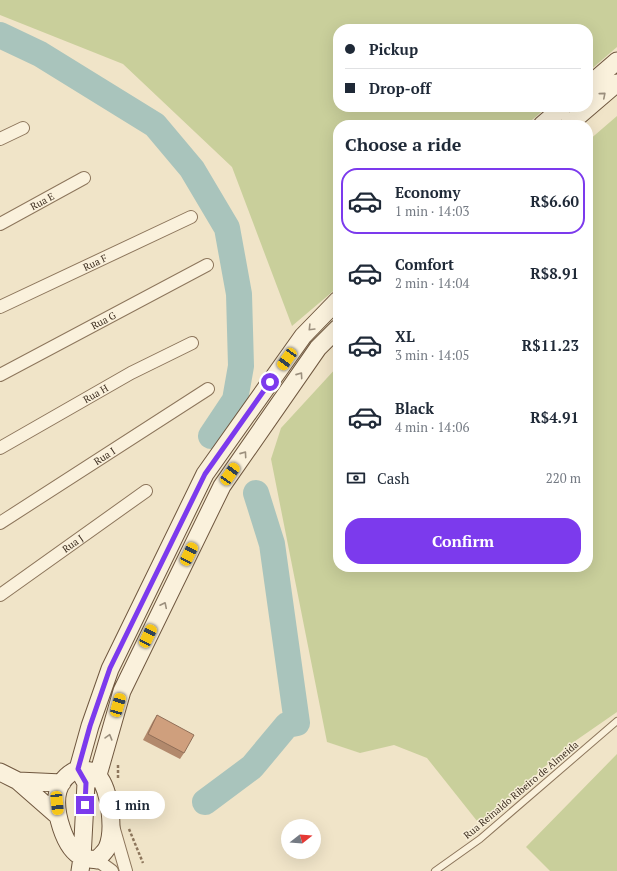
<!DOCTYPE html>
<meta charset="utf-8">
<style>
body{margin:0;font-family:"PT Serif",serif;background:#f6f6f7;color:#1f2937;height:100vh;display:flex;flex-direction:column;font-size:15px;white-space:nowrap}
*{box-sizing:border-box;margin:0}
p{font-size:13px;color:#747a83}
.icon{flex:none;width:22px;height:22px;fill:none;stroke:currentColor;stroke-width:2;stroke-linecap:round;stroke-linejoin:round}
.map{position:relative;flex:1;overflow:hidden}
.details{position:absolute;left:333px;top:120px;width:260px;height:452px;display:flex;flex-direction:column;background:#fff;border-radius:16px;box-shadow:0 4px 16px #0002}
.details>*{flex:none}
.hud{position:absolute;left:333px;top:24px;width:260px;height:88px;border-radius:16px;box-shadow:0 4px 16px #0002;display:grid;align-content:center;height:88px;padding:0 12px;background:#fff}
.needle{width:26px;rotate:73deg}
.buttons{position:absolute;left:281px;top:819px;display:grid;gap:8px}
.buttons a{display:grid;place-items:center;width:40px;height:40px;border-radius:50%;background:#fff;box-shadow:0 4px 16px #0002;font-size:20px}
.end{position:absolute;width:18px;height:18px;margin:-9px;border:5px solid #7c3aed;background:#fff;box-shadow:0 0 0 2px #fff}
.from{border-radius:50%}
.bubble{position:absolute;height:28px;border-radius:14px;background:#fff;box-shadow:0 4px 16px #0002;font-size:13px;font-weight:700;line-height:28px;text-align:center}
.car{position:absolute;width:12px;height:24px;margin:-12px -6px;border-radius:5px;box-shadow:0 0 3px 1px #0007;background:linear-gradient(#f5c518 24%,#345 0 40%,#f5c518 0 76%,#345 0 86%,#f5c518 0)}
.hud b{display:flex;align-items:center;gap:14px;height:38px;font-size:15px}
.hud b+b{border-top:1px solid #e0e1e3}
.hud i{width:10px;height:10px;background:#1f2937}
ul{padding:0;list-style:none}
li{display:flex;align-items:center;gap:12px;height:66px;margin:0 8px 6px;padding:0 4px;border:2px solid transparent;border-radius:16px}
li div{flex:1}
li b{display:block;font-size:15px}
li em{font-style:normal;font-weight:700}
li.active{border-color:#7c3aed}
li>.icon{width:36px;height:36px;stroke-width:1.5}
h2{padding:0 12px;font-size:18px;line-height:48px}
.pay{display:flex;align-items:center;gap:10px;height:44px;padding:0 12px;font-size:15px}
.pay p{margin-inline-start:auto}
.primary-button{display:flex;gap:8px;margin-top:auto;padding:8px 12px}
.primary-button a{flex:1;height:46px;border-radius:16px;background:#7c3aed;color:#fff;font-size:16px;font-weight:700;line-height:46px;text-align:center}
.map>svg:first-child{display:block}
</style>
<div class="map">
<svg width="617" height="871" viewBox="0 0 617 871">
<rect width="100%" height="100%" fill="#f0e4c8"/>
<path fill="#c9cf9b" d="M 0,0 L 617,0 L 617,47 L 588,72 L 588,29 L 338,29 L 338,107 L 547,107 L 526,125 L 338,125 L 338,287 L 292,326 L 232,167 L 123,64 L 0,15 Z
M 617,116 L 617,712 L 565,748 L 481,826 L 427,758 L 394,745 L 360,753 L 327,742 L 271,459 L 281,428 L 338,366 L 338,567 L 588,567 L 588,141 Z
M 617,754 L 617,871 L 550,871 L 526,847 Z"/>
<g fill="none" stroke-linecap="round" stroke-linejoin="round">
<path stroke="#a9c4bc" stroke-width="26" d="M 0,35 L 40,54 L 155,125 L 192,169 L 227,228 L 239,294 L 241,366 L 235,400 L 211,436
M 205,802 L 252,767 L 287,725 L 297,723 L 272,544 L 256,493"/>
<defs>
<path id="service" d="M 435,871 L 480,839 L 617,721"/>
<g id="minor">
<path d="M 0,139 L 23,128"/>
<path id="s1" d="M 0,224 L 84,178"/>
<path id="s2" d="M 0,307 L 191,217"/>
<path id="s3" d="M 0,375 L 207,265"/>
<path id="s4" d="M 0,448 L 131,373 L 192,343"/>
<path id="s5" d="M 0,523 L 208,389"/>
<path id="s6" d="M 0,595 L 146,491"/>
<path d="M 113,826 L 126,871"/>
<path d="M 97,860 L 112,871"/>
</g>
<path id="secondary" d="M 588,86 L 617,61
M 542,125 L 563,107
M 568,125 L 617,83
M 78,769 C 85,770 94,770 98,776 C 110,790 115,831 107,848 C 105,852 100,856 97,860 C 92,859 86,859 82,857 C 64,849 53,809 58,791 C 61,780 69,773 78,769 Z
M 0,772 L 18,781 L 58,816
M 18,781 L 62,783
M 86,783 L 78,769 L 90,726 L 110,669 L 205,474 L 303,336 L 338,300
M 86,783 L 98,775 L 122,691 L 222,486 L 318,348 L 338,328
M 80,871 L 82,858 L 86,783"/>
</defs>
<use href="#service" stroke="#8d765c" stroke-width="8"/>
<use href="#minor" stroke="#8d765c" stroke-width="14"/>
<use href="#secondary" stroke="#6f573f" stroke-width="19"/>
<path stroke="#8d765c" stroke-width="2.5" stroke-dasharray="3 2" stroke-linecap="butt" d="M 118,765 L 118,778
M 129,829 L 143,863"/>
<use href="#service" stroke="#faf1dc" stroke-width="6"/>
<use href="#minor" stroke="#faf1dc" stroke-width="12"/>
<use href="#secondary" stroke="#faf1dc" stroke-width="17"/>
</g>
<path fill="#b2896c" d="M 157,715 L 184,753 L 180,759 L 143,740 L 153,721 Z"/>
<path fill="#cf9f7d" stroke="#916f58" d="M 157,715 L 194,735 L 184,753 L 148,734 Z"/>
<defs><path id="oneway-chevron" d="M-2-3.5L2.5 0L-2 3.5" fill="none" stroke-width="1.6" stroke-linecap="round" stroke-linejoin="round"/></defs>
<g stroke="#9c907e">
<use href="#oneway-chevron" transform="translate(603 95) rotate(-41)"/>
<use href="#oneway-chevron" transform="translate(311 328) rotate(134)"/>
<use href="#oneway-chevron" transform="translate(300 375) rotate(-55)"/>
<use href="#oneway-chevron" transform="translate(244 454) rotate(-55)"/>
<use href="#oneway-chevron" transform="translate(164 605) rotate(-64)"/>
<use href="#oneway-chevron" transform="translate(109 737) rotate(-74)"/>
</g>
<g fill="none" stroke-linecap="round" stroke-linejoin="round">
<path stroke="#7c3aed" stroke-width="5" d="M 85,805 L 86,783 L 78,769 L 90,726 L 110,668 L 205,474 L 270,382"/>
</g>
<g text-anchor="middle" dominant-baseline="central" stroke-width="3" stroke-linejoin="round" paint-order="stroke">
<g font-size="10" fill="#3d2e20" stroke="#f7eed8">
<text stroke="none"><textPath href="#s1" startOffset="48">Rua E</textPath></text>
<text stroke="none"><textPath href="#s2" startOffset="105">Rua F</textPath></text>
<text stroke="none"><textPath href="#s3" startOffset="117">Rua G</textPath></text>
<text stroke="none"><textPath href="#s4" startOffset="110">Rua H</textPath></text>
<text stroke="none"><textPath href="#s5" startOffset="124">Rua I</textPath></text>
<text stroke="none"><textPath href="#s6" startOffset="89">Rua J</textPath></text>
<text transform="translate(521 790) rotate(-40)">Rua Reinaldo Ribeiro de Almeida</text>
</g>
</g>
</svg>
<div class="buttons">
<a><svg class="needle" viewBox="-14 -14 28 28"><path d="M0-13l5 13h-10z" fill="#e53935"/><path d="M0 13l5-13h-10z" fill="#747a83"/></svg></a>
</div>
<i class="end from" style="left:270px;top:382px"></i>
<i class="end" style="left:85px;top:805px"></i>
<div class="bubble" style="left:99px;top:791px;width:66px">1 min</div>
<i class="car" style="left:287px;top:359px;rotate:216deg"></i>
<i class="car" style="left:230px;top:474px;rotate:35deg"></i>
<i class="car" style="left:189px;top:554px;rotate:26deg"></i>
<i class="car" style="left:148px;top:636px;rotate:26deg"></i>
<i class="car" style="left:118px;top:705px;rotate:16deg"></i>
<i class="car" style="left:57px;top:803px;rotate:174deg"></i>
<div class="hud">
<b><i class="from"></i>Pickup</b>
<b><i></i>Drop-off</b>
</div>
<section class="details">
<h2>Choose a ride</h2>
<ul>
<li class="active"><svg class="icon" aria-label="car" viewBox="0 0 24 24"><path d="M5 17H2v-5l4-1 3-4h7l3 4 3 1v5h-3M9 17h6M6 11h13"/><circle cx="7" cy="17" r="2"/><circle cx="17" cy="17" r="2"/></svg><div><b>Economy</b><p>1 min · 14:03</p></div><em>R$6.60</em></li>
<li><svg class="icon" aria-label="car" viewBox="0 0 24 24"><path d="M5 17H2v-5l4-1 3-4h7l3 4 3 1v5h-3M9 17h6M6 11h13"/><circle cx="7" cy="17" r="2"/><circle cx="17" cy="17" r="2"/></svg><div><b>Comfort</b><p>2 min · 14:04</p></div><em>R$8.91</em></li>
<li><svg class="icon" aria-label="car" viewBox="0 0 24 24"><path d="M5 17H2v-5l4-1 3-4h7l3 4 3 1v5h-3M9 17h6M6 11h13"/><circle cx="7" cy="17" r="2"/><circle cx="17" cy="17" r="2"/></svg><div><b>XL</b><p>3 min · 14:05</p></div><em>R$11.23</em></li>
<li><svg class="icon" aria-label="car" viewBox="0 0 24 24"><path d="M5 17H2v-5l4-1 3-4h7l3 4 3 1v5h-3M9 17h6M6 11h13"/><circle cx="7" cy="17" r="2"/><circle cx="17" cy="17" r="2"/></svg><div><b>Black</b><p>4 min · 14:06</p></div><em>R$4.91</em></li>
</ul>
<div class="pay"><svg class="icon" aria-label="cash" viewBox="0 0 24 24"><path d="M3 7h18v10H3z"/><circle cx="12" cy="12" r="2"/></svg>Cash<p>220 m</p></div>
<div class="primary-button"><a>Confirm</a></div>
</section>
</div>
